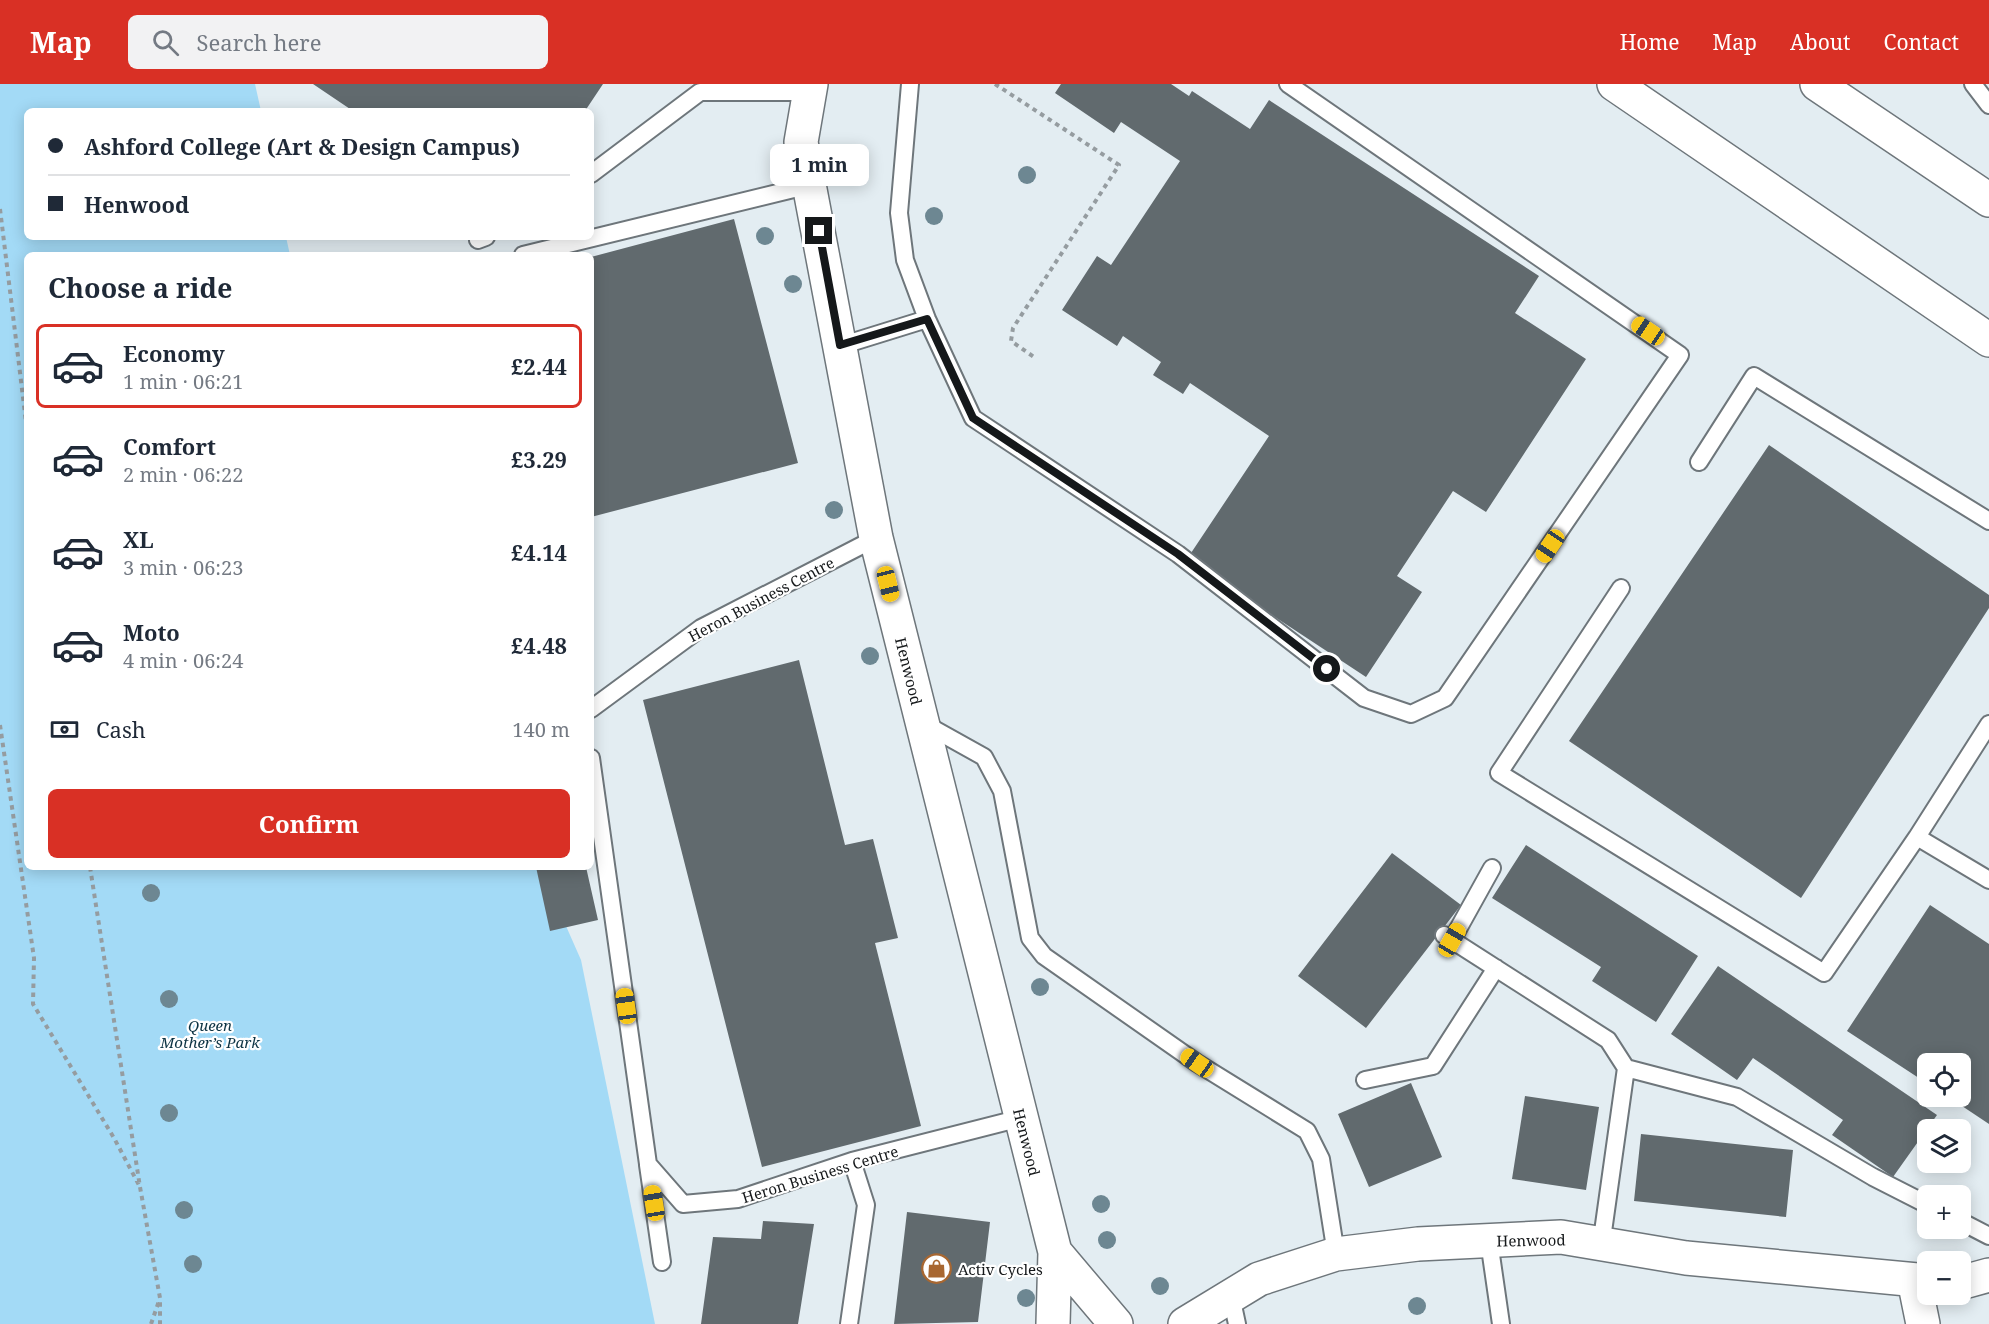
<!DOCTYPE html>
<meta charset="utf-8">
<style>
body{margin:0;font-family:"Noto Serif",serif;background:#f2f2f3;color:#1f2937;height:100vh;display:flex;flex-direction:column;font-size:22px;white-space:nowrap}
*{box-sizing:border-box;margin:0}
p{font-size:20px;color:#747a83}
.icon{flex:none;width:33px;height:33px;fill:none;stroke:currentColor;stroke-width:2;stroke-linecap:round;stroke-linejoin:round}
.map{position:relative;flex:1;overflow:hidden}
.drawer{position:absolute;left:24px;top:168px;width:570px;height:618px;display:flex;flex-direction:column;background:#fff;border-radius:9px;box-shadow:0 3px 15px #0003}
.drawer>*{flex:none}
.hud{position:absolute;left:24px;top:24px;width:570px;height:132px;border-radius:9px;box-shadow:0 3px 15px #0003;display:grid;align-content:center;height:132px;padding:0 24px;background:#fff}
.tools{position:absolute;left:1917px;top:969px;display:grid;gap:12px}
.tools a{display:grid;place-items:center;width:54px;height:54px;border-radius:9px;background:#fff;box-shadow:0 3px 15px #0003;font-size:30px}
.end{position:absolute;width:27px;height:27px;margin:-14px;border:8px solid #15181a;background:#fff;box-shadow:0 0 0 3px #fff}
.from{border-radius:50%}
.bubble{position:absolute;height:42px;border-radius:9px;background:#fff;box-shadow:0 3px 15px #0003;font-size:20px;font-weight:700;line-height:42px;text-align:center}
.car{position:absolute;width:18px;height:36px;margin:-18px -9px;border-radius:8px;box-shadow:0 0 4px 2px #0007;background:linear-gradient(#f5c518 24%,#345 0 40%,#f5c518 0 76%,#345 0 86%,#f5c518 0)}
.hud b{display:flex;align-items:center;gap:21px;height:57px;font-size:22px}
.hud b+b{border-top:2px solid #e0e1e3}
.hud i{width:15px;height:15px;background:#1f2937}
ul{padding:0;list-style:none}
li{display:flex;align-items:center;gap:18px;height:84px;margin:0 12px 9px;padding:0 12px;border:3px solid transparent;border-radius:9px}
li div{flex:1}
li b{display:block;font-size:22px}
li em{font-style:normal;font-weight:700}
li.selected{border-color:#d93025}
li>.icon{width:54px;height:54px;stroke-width:1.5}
h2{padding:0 24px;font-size:27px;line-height:72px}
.pay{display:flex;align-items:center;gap:15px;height:66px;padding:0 24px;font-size:22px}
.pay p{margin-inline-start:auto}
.cta{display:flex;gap:12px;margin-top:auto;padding:12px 24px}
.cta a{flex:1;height:69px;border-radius:9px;background:#d93025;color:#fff;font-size:24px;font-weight:700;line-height:69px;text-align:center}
header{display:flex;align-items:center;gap:36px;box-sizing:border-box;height:84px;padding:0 30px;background:#d93025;color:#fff}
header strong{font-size:28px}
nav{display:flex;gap:33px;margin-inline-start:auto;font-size:21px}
.search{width:420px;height:54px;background:#f2f2f3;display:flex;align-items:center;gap:15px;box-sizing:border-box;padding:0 21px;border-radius:9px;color:#747a83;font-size:22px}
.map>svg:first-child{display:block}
</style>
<header>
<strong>Map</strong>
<div class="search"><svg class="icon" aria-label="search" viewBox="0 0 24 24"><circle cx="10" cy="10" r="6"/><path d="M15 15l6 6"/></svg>Search here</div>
<nav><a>Home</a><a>Map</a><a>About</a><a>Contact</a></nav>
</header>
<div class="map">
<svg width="1989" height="1240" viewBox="0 0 1989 1240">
<rect width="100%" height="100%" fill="#e3edf2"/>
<path fill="#a3daf6" d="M 0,0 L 255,0 L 261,27 L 27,27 L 27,153 L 286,153 L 290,171 L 27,171 L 27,783 L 540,783 L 581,876 L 655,1240 L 0,1240 Z"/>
<path fill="#616a6e" d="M 313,0 L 603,0 L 585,27 L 353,27 Z
M 1061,0 L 1171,0 L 1189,12 L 1192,7 L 1250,45 L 1269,16 L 1539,192 L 1515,229 L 1586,275 L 1486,428 L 1453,407 L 1397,492 L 1422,508 L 1366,593 L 1187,475 L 1269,352 L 1190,299 L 1183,310 L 1153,291 L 1161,278 L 1123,252 L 1117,262 L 1062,226 L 1097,172 L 1111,181 L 1180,77 L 1121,38 L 1114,49 L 1055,9 Z
M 734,135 L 798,379 L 591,433 L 591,173 Z
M 1769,361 L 1989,511 L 1989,524 L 1801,814 L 1569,657 Z
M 799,576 L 845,761 L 873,755 L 898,854 L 875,859 L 921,1042 L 762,1083 L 643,616 Z
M 1526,761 L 1698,872 L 1656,938 L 1592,897 L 1601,883 L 1492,814 Z
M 1392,769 L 1461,821 L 1366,944 L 1298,892 Z
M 536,783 L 586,783 L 598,836 L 550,847 Z
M 1930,821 L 1989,860 L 1989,1040 L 1947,1012 L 1960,1012 L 1960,980 L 1928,980 L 1928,1000 L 1847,947 Z
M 1718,882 L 1937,1031 L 1893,1093 L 1832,1051 L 1843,1036 L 1753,974 L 1737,996 L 1671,950 Z
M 1411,999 L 1442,1073 L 1369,1103 L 1338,1030 Z
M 1525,1012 L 1599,1023 L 1586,1106 L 1512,1095 Z
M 1641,1050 L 1793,1066 L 1786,1133 L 1634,1117 Z
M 907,1128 L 990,1138 L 978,1238 L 894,1240 Z
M 763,1137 L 814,1140 L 798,1240 L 701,1240 L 713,1153 L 761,1155 Z"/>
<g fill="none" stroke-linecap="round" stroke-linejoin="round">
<defs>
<path id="service" d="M 910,0 L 899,129 L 905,176 L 927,235 L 973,334 L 1178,470 L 1364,614 L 1411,630 L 1445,614 L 1680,271 L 1288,0
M 1973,0 L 1989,21
M 591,90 L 700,8 L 808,8
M 478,156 L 486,153
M 523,171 L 810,101
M 840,262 L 927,235
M 1699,378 L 1754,292 L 1989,437
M 1621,504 L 1499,689 L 1824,889 L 1917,753 L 1989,796
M 591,625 L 701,544 L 876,454
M 923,639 L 984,673 L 1002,707 L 1030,854 L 1044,872 L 1197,979 L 1307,1047 L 1321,1075 L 1336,1170
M 591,674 L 648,1080 L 683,1120 L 738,1115 L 852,1077 L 1021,1034
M 1917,753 L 1989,640
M 1444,851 L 1608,956 L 1626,984 L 1601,1162
M 1452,856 L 1492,784
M 1626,984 L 1737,1013 L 1873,1093 L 1928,1121
M 1365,996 L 1433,982 L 1496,884
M 648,1081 L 662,1178
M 1960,1137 L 1989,1152
M 1489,1157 L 1501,1240
M 1231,1212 L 1237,1240
M 849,1240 L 866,1121 L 852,1077"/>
<path id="minor" d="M 811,0 L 801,58 L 876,454 L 1055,1168 L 1053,1240
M 1055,1168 L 1116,1240
M 1914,1196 L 1923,1240
M 1960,1199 L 1989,1191
M 1185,1240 L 1259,1195 L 1336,1170 L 1418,1160 L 1561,1153 L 1686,1174 L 1928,1197"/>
<path id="motorway" d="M 1614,0 L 1989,256
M 1817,0 L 1989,116"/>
</defs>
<use href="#service" stroke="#6e767b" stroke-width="20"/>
<use href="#minor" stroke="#6e767b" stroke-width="36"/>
<use href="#motorway" stroke="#6e767b" stroke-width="36"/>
<path stroke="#959ca0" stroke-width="4" stroke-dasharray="4.5 4.5" stroke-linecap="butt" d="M 995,0 L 1119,81 L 1013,244 L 1011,257 L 1034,273
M 0,125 L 27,346
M 0,641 L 34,874 L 33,920 L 114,1054 L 140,1103
M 90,783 L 140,1103 L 160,1214 L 160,1240
M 151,1240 L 159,1217"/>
<use href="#service" stroke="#fff" stroke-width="16"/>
<use href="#minor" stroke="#fff" stroke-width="33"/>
<use href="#motorway" stroke="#fff" stroke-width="33"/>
</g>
<g fill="#6d8792">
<circle cx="1027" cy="91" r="9"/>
<circle cx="934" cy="132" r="9"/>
<circle cx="765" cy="152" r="9"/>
<circle cx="793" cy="200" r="9"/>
<circle cx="834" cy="426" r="9"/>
<circle cx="870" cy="572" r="9"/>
<circle cx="151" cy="809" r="9"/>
<circle cx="1040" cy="903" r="9"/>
<circle cx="169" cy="915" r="9"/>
<circle cx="169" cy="1029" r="9"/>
<circle cx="1101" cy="1120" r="9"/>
<circle cx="184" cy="1126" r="9"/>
<circle cx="1107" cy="1156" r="9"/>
<circle cx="193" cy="1180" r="9"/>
<circle cx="1160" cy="1202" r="9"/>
<circle cx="1026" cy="1214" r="9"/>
<circle cx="1417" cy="1222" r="9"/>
</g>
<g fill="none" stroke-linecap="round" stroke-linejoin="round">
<path stroke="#15181a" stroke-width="8" d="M 819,147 L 840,261 L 927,235 L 973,334 L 1178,470 L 1327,585"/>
</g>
<defs>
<symbol id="shop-ring" viewBox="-11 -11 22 22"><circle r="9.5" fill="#fff" stroke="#a86731" stroke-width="1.5"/><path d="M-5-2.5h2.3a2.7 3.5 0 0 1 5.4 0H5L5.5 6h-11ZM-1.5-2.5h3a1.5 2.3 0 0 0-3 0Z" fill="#a86731"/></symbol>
</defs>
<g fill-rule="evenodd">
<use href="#shop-ring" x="920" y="1168" width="33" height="33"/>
</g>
<g text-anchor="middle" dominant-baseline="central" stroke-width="4.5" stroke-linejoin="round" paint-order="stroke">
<g font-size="15" fill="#15181a" stroke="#fff">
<text transform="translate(761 515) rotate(-28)">Heron Business Centre</text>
<text transform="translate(909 587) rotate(76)">Henwood</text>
<text transform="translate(1027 1058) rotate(76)">Henwood</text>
<text transform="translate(820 1090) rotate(-17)">Heron Business Centre</text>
<text transform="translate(1531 1156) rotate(-1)">Henwood</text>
</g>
<g font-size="15" font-style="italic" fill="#0c3343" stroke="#fff">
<text x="210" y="941">Queen<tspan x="210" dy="17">Mother’s Park</tspan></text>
</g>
<g font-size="15" fill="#15181a" stroke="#fff" text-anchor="start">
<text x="958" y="1185">Activ Cycles</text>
</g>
</g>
</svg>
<div class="tools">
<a><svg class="icon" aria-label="locate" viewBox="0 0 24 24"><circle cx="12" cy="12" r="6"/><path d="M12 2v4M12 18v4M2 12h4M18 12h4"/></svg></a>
<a><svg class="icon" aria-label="layers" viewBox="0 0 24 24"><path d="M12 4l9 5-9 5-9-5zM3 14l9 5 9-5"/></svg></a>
<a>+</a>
<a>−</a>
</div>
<i class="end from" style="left:1327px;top:585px"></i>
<i class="end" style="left:819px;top:147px"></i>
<div class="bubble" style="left:770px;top:60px;width:99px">1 min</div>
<i class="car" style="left:1648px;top:247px;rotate:304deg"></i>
<i class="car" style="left:1550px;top:462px;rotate:214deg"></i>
<i class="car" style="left:888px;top:500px;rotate:166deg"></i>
<i class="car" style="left:1452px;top:856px;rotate:30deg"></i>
<i class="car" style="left:626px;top:922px;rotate:352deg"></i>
<i class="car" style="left:1197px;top:979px;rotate:305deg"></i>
<i class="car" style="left:654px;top:1119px;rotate:351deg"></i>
<div class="hud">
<b><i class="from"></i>Ashford College (Art &amp; Design Campus)</b>
<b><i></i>Henwood</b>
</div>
<section class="drawer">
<h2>Choose a ride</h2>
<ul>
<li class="selected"><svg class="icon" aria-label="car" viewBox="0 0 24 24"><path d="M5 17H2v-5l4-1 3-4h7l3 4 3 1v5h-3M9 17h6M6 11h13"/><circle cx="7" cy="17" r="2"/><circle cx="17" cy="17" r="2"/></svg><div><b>Economy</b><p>1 min · 06:21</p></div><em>£2.44</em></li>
<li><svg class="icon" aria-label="car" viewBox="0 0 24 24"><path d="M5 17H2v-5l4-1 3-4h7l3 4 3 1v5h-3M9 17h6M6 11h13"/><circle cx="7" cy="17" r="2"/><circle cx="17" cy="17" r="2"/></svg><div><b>Comfort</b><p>2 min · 06:22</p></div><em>£3.29</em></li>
<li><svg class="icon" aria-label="car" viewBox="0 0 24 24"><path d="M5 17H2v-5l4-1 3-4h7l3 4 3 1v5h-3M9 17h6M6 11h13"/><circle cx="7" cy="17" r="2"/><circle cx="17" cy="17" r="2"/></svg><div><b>XL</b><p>3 min · 06:23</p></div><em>£4.14</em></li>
<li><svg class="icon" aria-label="car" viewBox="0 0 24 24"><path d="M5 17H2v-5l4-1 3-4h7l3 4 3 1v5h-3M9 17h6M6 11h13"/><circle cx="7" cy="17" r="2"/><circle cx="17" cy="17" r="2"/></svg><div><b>Moto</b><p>4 min · 06:24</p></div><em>£4.48</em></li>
</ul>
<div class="pay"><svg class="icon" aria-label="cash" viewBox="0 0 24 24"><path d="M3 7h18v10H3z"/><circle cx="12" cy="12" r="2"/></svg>Cash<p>140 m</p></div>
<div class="cta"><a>Confirm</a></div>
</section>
</div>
